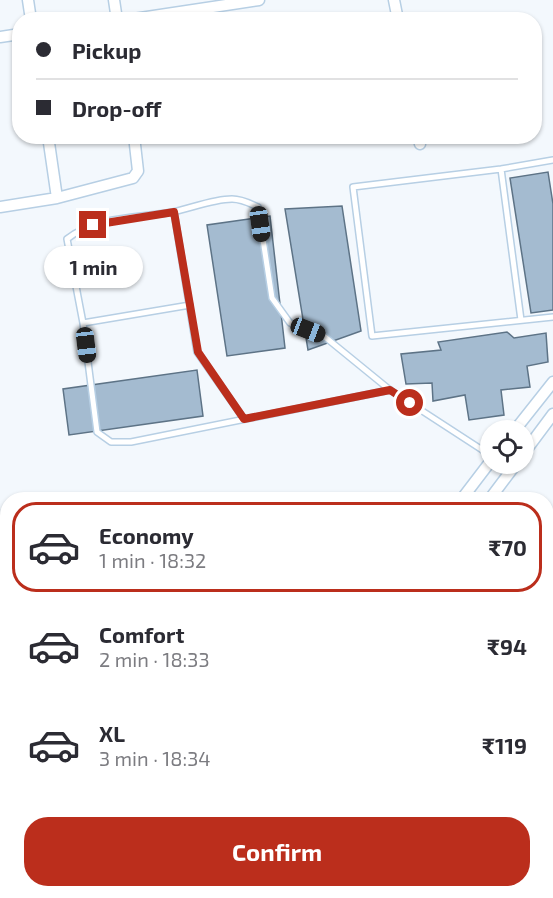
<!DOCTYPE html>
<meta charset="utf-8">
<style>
body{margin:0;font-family:"Exo 2",sans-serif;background:#f7f7f7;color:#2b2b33;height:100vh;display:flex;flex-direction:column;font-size:22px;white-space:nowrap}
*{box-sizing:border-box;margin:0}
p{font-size:20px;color:#7c7c81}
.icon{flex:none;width:33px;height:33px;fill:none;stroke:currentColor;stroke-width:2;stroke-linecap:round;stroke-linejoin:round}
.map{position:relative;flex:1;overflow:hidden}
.panel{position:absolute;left:0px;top:492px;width:554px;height:406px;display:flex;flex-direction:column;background:#fff;border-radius:24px 24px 0 0;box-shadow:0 2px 4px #0004}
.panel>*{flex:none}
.hud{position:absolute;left:12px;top:12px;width:530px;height:132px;border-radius:24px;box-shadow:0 2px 4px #0004;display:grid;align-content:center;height:132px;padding:0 24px;background:#fff}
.tools{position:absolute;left:480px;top:420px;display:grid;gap:12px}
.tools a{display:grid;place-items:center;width:54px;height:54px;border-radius:50%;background:#fff;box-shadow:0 2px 4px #0004;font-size:30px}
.end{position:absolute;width:27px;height:27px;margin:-14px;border:8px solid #bb2e1c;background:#fff;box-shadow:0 0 0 3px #fff}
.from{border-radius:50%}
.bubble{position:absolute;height:42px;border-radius:21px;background:#fff;box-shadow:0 2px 4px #0004;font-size:20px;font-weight:700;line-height:42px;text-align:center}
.car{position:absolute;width:18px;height:36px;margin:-18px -9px;border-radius:8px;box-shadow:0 0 4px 2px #0007;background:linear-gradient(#222 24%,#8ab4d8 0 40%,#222 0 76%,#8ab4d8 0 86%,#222 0)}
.hud b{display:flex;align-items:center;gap:21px;height:57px;font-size:22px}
.hud b+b{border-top:2px solid #e1e1e2}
.hud i{width:15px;height:15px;background:#2b2b33}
ul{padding:10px 0 0;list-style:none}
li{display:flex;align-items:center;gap:18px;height:90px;margin:0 12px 9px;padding:0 12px;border:3px solid transparent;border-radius:24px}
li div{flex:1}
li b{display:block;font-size:22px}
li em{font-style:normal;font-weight:700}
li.active{border-color:#bb2e1c}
li>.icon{width:54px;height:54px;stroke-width:1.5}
.cta{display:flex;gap:12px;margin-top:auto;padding:12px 24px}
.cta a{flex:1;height:69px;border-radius:24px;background:#bb2e1c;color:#fff;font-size:24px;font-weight:700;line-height:69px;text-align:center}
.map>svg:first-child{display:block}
</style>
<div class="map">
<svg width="553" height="898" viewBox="0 0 553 898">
<rect width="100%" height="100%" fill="#f3f8fd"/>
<path fill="#a4bbd0" stroke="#5d7386" stroke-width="1.5" d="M 548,172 L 553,204 L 553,310 L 531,313 L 510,178 Z
M 342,206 L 361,331 L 308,350 L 285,209 Z
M 270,216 L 285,348 L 227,356 L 207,225 Z
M 507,332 L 514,338 L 546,333 L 548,362 L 527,366 L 530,387 L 501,390 L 504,415 L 469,420 L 465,395 L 433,401 L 432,383 L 406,384 L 401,354 L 441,350 L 438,342 Z
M 197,370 L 203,416 L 69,435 L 63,389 Z"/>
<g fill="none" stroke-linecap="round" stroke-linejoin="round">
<defs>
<path id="lane" d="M 553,160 L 501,169 L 353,187 L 372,336 L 553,317
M 501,169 L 521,320
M 174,212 L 197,352 L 244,419
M 83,323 L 190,305
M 390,390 L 131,442 L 111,442 L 97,432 L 83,323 L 67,239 C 96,216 138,218 173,212 C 192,208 213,199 232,199 C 242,199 249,203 258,207 L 272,298 L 290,323 L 325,337 L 390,390 L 490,455
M 546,774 L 553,771"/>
<path id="street" d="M 28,0 L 31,20
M 114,0 L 117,20
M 394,0 L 398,20
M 127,20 L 259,0
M 0,37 L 20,34
M 48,136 L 57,198
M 418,136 L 420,144
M 0,207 L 57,198 L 133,178 L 138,171 L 134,136
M 515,430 L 553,382
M 524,453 L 553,414
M 461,500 L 490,462
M 489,500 L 516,464
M 0,684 L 8,689
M 0,707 L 8,712
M 7,898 L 9,891
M 32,898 L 34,891
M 365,898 L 369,891
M 393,898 L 396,891"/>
</defs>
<use href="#lane" stroke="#b7cfe4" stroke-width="8"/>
<use href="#street" stroke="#b7cfe4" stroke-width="13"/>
<use href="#lane" stroke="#fff" stroke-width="5"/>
<use href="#street" stroke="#fff" stroke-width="10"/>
</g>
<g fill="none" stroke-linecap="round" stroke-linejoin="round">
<path stroke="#bb2e1c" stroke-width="8" d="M 93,225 L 174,212 L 198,352 L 244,419 L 390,390 L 410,403"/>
</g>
</svg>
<div class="tools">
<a><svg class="icon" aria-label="locate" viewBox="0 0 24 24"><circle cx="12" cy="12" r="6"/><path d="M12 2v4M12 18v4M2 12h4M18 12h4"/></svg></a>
</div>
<i class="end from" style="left:410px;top:403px"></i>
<i class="end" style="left:93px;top:225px"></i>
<div class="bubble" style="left:44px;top:246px;width:99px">1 min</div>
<i class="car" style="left:260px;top:224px;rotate:172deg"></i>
<i class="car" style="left:308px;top:330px;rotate:111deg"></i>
<i class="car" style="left:86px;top:345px;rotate:173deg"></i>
<div class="hud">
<b><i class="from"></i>Pickup</b>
<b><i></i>Drop-off</b>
</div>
<section class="panel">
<ul>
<li class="active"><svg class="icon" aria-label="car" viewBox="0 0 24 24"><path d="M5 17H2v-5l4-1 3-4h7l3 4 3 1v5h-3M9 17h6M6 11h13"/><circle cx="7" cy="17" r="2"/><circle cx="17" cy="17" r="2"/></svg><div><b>Economy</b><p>1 min · 18:32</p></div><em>₹70</em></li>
<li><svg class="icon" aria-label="car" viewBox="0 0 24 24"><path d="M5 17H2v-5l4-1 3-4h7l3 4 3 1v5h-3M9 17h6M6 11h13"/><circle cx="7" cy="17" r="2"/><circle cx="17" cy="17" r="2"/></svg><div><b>Comfort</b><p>2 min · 18:33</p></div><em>₹94</em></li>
<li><svg class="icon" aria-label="car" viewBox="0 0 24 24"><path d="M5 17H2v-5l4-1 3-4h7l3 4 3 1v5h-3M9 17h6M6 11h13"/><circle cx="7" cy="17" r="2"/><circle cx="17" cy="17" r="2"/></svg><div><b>XL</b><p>3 min · 18:34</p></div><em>₹119</em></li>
</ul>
<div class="cta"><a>Confirm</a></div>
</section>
</div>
